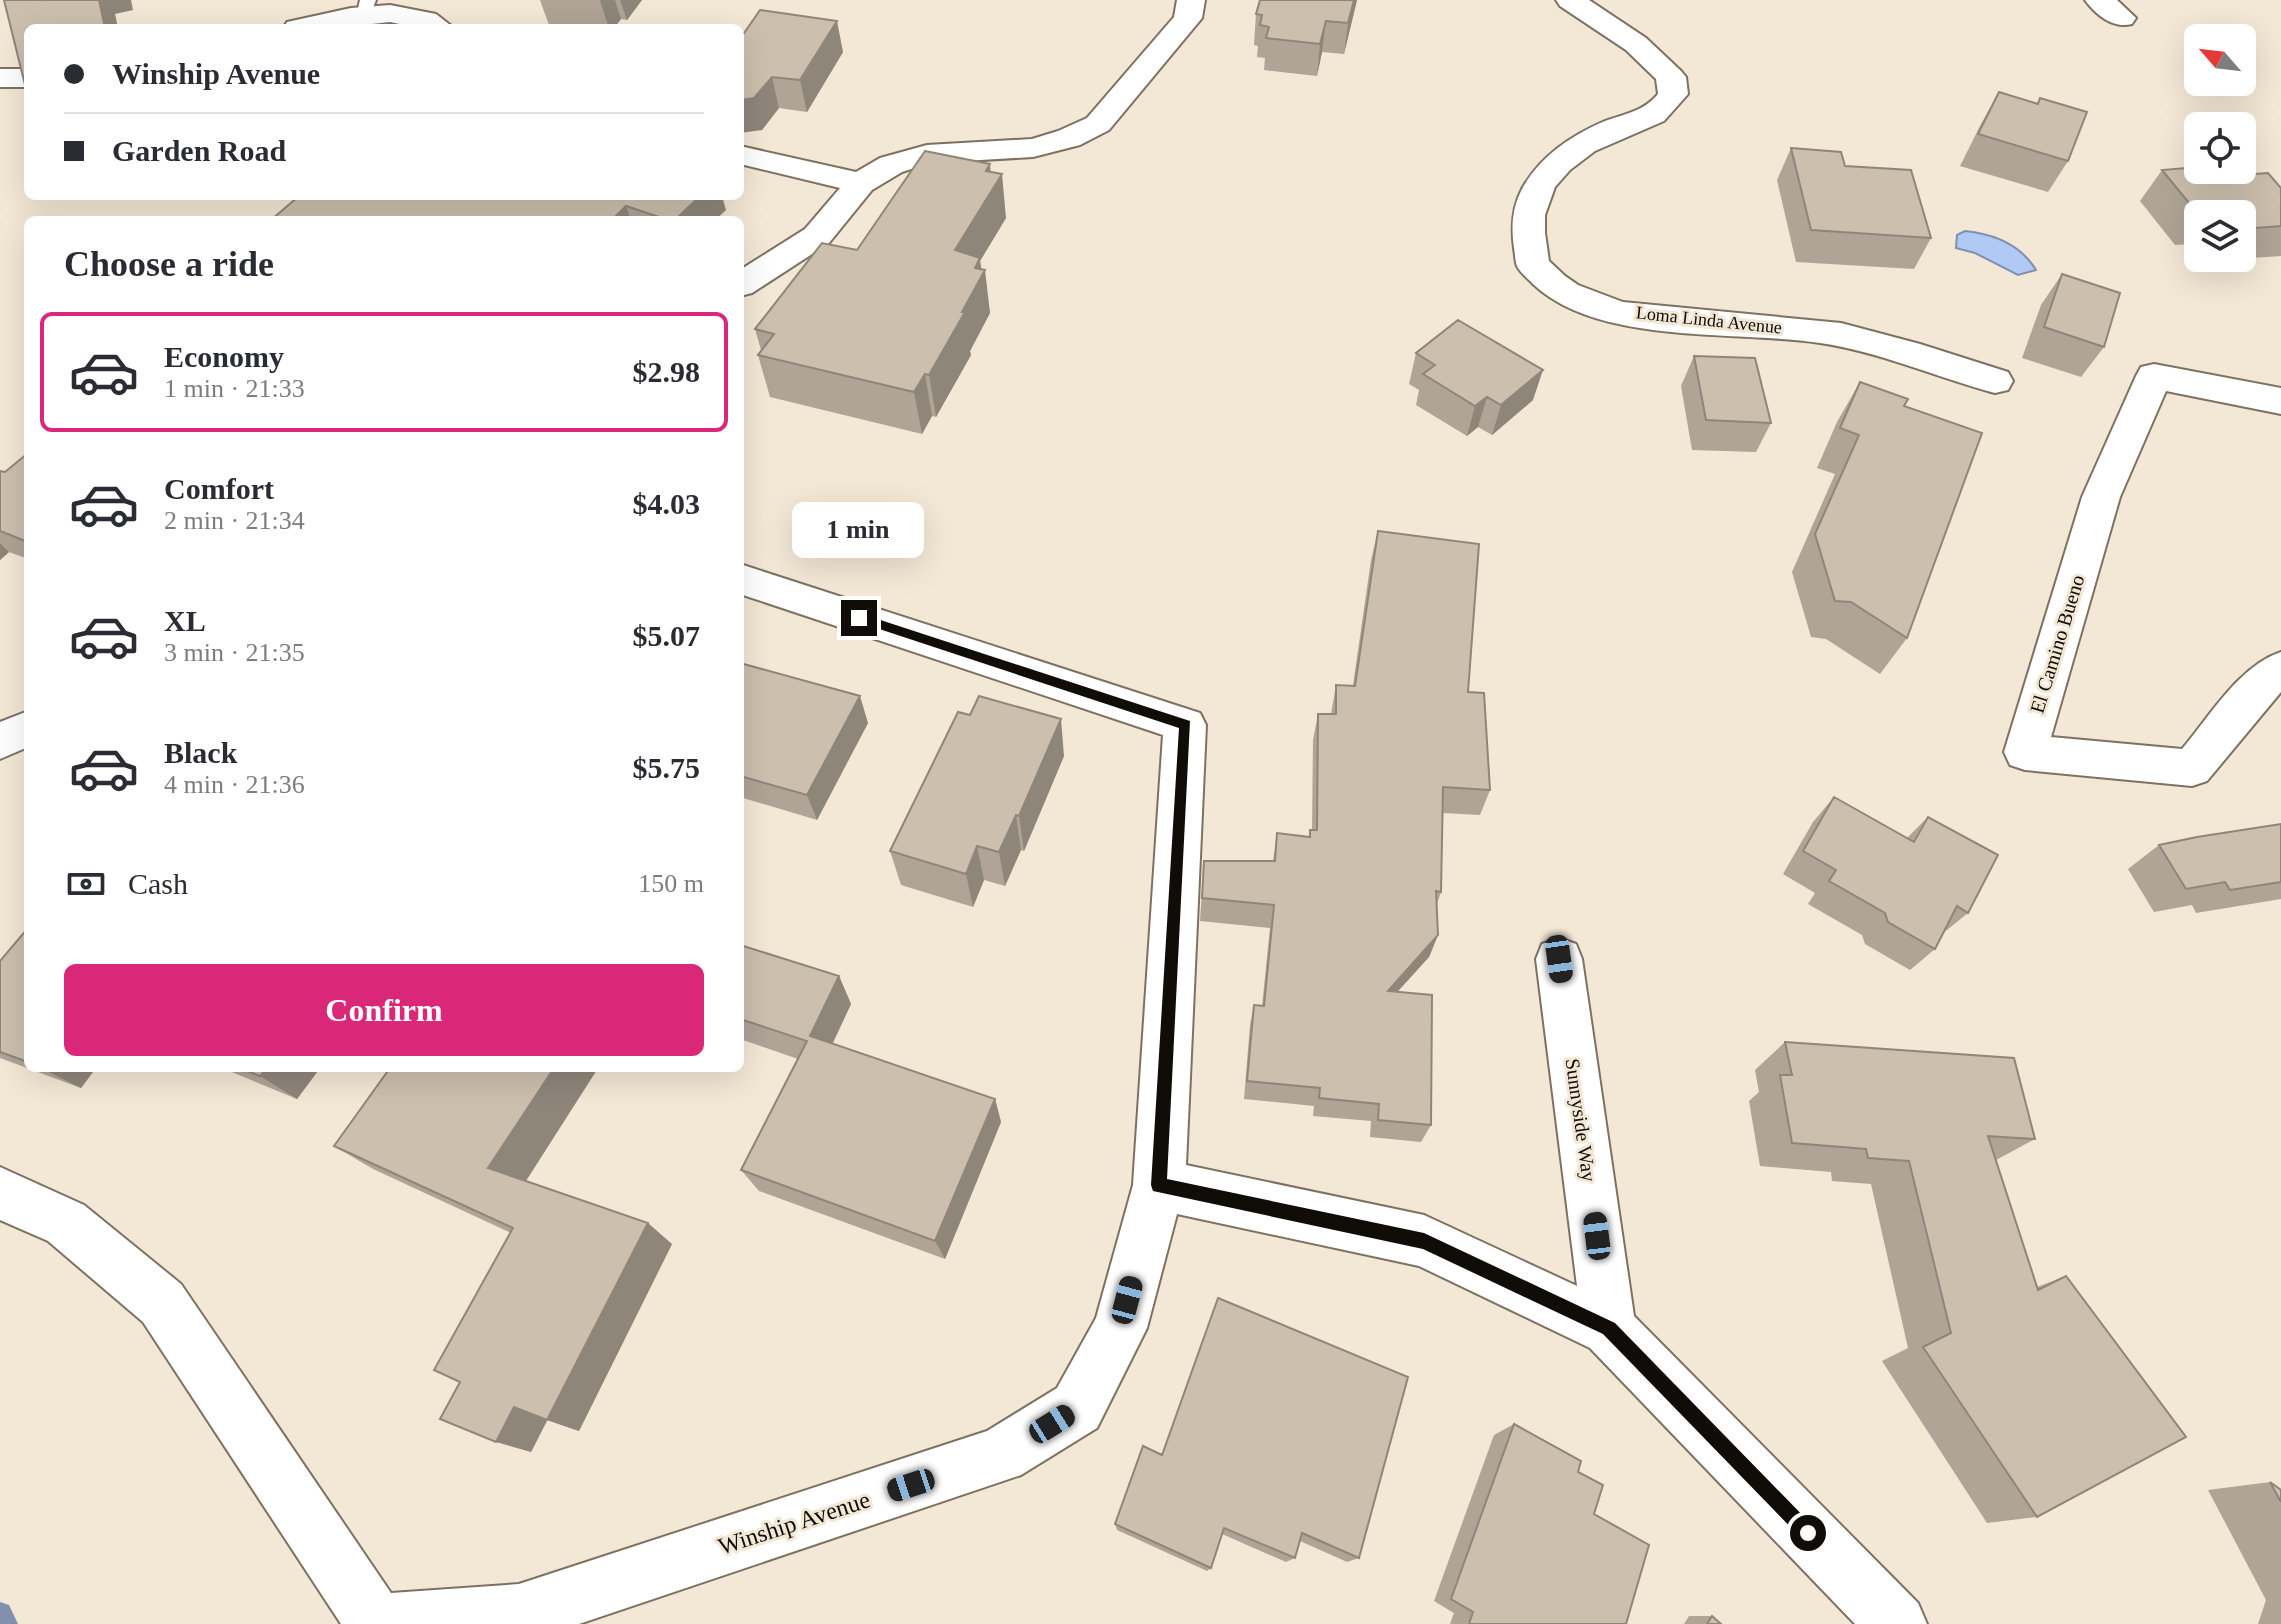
<!DOCTYPE html>
<meta charset="utf-8">
<style>
body{margin:0;font-family:"Times New Roman",serif;background:#f2f2f3;color:#2b2b33;height:100vh;display:flex;flex-direction:column;font-size:30px;white-space:nowrap}
*{box-sizing:border-box;margin:0}
p{font-size:26px;color:#7c7c81}
.icon{flex:none;width:44px;height:44px;fill:none;stroke:currentColor;stroke-width:2;stroke-linecap:round;stroke-linejoin:round}
.map{position:relative;flex:1;overflow:hidden}
.details{position:absolute;left:24px;top:216px;width:720px;height:856px;display:flex;flex-direction:column;background:#fff;border-radius:12px;box-shadow:0 8px 32px #0002}
.details>*{flex:none}
.guide{position:absolute;left:24px;top:24px;width:720px;height:176px;border-radius:12px;box-shadow:0 8px 32px #0002;display:grid;align-content:center;height:176px;padding:0 40px;background:#fff}
.needle{width:52px;rotate:298deg}
.fabs{position:absolute;left:2184px;top:24px;display:grid;gap:16px}
.fabs a{display:grid;place-items:center;width:72px;height:72px;border-radius:12px;background:#fff;box-shadow:0 8px 32px #0002;font-size:40px}
.end{position:absolute;width:36px;height:36px;margin:-18px;border:10px solid #100c07;background:#fff;box-shadow:0 0 0 4px #fff}
.from{border-radius:50%}
.bubble{position:absolute;height:56px;border-radius:12px;background:#fff;box-shadow:0 8px 32px #0002;font-size:26px;font-weight:700;line-height:56px;text-align:center}
.car{position:absolute;width:24px;height:48px;margin:-24px -12px;border-radius:10px;box-shadow:0 0 6px 2px #0007;background:linear-gradient(#222 24%,#8ab4d8 0 40%,#222 0 76%,#8ab4d8 0 86%,#222 0)}
.guide b{display:flex;align-items:center;gap:28px;height:76px;font-size:30px}
.guide b+b{border-top:2px solid #e1e1e2}
.guide i{width:20px;height:20px;background:#2b2b33}
ul{padding:0;list-style:none}
li{display:flex;align-items:center;gap:24px;height:120px;margin:0 16px 12px;padding:0 24px;border:4px solid transparent;border-radius:12px}
li div{flex:1}
li b{display:block;font-size:30px}
li em{font-style:normal;font-weight:700}
li.active{border-color:#db2777}
li>.icon{width:72px;height:72px;stroke-width:1.5}
h2{padding:0 40px;font-size:36px;line-height:96px}
.pay{display:flex;align-items:center;gap:20px;height:88px;padding:0 40px;font-size:30px}
.pay p{margin-inline-start:auto}
.primary-button{display:flex;gap:16px;margin-top:auto;padding:16px 40px}
.primary-button a{flex:1;height:92px;border-radius:12px;background:#db2777;color:#fff;font-size:32px;font-weight:700;line-height:92px;text-align:center}
.map>svg:first-child{display:block}
</style>
<div class="map">
<svg width="2281" height="1624" viewBox="0 0 2281 1624">
<rect width="100%" height="100%" fill="#f3e7d5"/>
<path fill="#b0c9f5" stroke="#8090ae" stroke-width="2" d="M 1965,231 C 1994,234 2021,245 2036,270 L 2018,275 L 1975,253 L 1956,248 L 1957,235 Z"/>
<g fill="none" stroke-linecap="round" stroke-linejoin="round">
<path fill="#8090ae" fill-rule="evenodd" d="M 0,1602 L 9,1605 L 18,1624 L 0,1624 Z"/>
<defs>
<path id="service" d="M 360,0 L 376,0 L 370,16 L 360,16 L 357,13 Z"/>
<path id="minor" d="M 1177,0 L 1205,0 L 1202,18 L 1109,130 L 1080,145 L 1033,157 L 930,163 L 902,172 L 872,190 L 829,243 L 752,293 L 740,296 L 740,270 L 805,229 L 840,188 L 740,164 L 740,146 L 856,172 L 880,158 L 927,145 L 1032,139 L 1058,131 L 1087,118 L 1174,17 Z
M 1556,0 L 1589,0 L 1646,38 L 1681,71 L 1686,77 L 1688,94 L 1664,121 L 1595,151 L 1570,170 L 1555,187 L 1545,215 L 1545,233 L 1549,261 L 1565,276 L 1578,285 L 1623,302 L 1841,323 L 1920,344 L 2008,372 L 2013,381 L 2008,390 L 1995,393 C 1936,377 1880,352 1820,343 C 1735,330 1599,346 1533,284 C 1528,278 1520,273 1517,266 C 1515,261 1515,253 1514,248 C 1511,227 1512,208 1522,189 C 1540,156 1572,135 1605,121 C 1625,114 1644,111 1658,94 L 1656,79 L 1626,50 L 1560,6 Z
M 2085,0 L 2117,0 L 2136,18 L 2132,24 C 2113,29 2096,15 2085,0 Z
M 390,5 L 436,14 L 454,28 L 419,28 L 390,22 L 336,28 L 283,28 L 287,22 L 351,8 Z
M 0,69 L 28,69 L 28,87 L 0,87 Z
M 2154,364 L 2281,388 L 2281,414 L 2166,391 L 2120,497 L 2051,737 L 2182,749 C 2210,716 2239,666 2281,652 L 2281,692 L 2207,781 L 2192,786 L 2025,770 L 2010,765 L 2004,752 L 2082,497 L 2136,376 L 2141,367 Z
M 740,564 L 1200,713 L 1206,725 L 1186,1165 L 1424,1215 L 1577,1286 L 1536,959 L 1542,944 L 1559,938 L 1576,944 L 1582,959 L 1634,1316 L 1918,1603 L 1927,1624 L 1855,1624 L 1590,1348 L 1419,1266 L 1177,1214 L 1147,1328 L 1097,1428 L 1021,1475 L 579,1624 L 341,1624 L 143,1322 L 48,1241 L 0,1220 L 0,1167 L 84,1205 L 181,1284 L 391,1593 L 519,1584 L 987,1431 L 1057,1388 L 1096,1318 L 1133,1185 L 1163,735 L 740,594 Z
M 28,711 L 28,747 L 0,759 L 0,722 Z"/>
</defs>
<use href="#service" stroke="#7d7262" stroke-width="4"/>
<use href="#minor" stroke="#7d7262" stroke-width="4"/>
<use href="#service" fill="#fff" fill-rule="evenodd"/>
<use href="#minor" fill="#fff" fill-rule="evenodd"/>
</g>
<path fill="#afa496" d="M 540,0 L 642,0 L 627,20 L 621,19 L 614,28 L 576,28 L 549,25 Z
M 1357,0 L 1344,54 L 1322,52 L 1317,76 L 1264,70 L 1265,58 L 1257,57 L 1258,46 L 1254,45 L 1256,14 Z
M 740,39 L 843,52 L 807,112 L 779,108 L 762,130 Z
M 1999,92 L 2037,103 L 2040,98 L 2068,161 L 2048,192 L 1960,166 L 1981,124 Z
M 1791,148 L 1845,166 L 1931,238 L 1914,269 L 1796,262 L 1777,180 Z
M 2162,170 L 2227,176 L 2281,188 L 2281,256 L 2205,261 L 2203,258 L 2242,258 L 2242,214 L 2198,214 L 2198,252 L 2192,244 L 2175,245 L 2140,201 Z
M 991,172 L 1006,218 L 980,261 L 990,313 L 970,351 L 971,355 L 936,417 L 932,416 L 922,434 L 770,397 L 758,355 L 761,350 L 755,329 L 857,250 Z
M 299,196 L 726,210 L 715,220 L 271,220 Z
M 2062,274 L 2104,347 L 2081,377 L 2022,358 L 2041,305 Z
M 1416,353 L 1533,400 L 1492,435 L 1478,427 L 1467,436 L 1416,405 L 1419,390 L 1409,384 Z
M 1694,356 L 1771,423 L 1756,452 L 1692,450 L 1681,386 Z
M 1860,382 L 1904,406 L 1907,638 L 1880,674 L 1826,639 L 1811,637 L 1792,572 L 1835,474 L 1817,468 L 1837,422 Z
M 28,453 L 28,559 L 9,552 L 0,560 L 0,471 L 5,472 Z
M 1378,531 L 1468,692 L 1490,790 L 1480,815 L 1443,813 L 1441,892 L 1437,904 L 1438,935 L 1429,957 L 1397,992 L 1431,1125 L 1421,1142 L 1370,1137 L 1371,1121 L 1313,1116 L 1314,1106 L 1244,1099 L 1250,1025 L 1254,1005 L 1262,1006 L 1270,928 L 1200,921 L 1204,861 L 1273,861 L 1277,833 L 1309,837 L 1310,830 L 1312,830 L 1313,740 L 1318,714 L 1331,714 L 1336,685 L 1353,685 L 1371,560 Z
M 740,663 L 868,723 L 817,820 L 740,797 Z
M 1064,756 L 1024,851 L 1021,850 L 1005,886 L 984,880 L 973,907 L 901,885 L 890,851 Z
M 1834,797 L 1907,838 L 1928,817 L 1968,913 L 1942,934 L 1935,949 L 1910,970 L 1865,944 L 1862,935 L 1808,904 L 1815,893 L 1783,874 L 1813,822 Z
M 2281,824 L 2281,899 L 2196,913 L 2192,905 L 2154,912 L 2128,869 L 2159,845 Z
M 28,928 L 28,1068 L 96,1068 L 81,1088 L 0,1058 L 0,961 Z
M 740,945 L 839,976 L 851,1004 L 833,1043 L 995,1099 L 1001,1122 L 945,1259 L 759,1191 L 741,1170 L 798,1059 L 740,1039 Z
M 1785,1042 L 2035,1139 L 1996,1160 L 2037,1287 L 2066,1276 L 2037,1517 L 1987,1523 L 1882,1361 L 1908,1348 L 1871,1184 L 1832,1181 L 1831,1172 L 1760,1166 L 1749,1101 L 1759,1092 L 1755,1070 Z
M 222,1068 L 320,1068 L 297,1099 Z
M 390,1068 L 598,1068 L 526,1181 L 672,1244 L 579,1431 L 547,1420 L 531,1452 L 460,1382 L 511,1233 L 373,1169 L 334,1146 Z
M 1514,1424 L 1578,1472 L 1594,1514 L 1626,1624 L 1450,1624 L 1454,1613 L 1434,1601 L 1494,1435 Z
M 1143,1446 L 1359,1558 L 1347,1562 L 1300,1541 L 1295,1558 L 1286,1562 L 1222,1534 L 1211,1568 L 1207,1571 L 1117,1530 L 1115,1524 Z
M 2270,1482 L 2281,1490 L 2281,1624 L 2258,1624 L 2266,1600 L 2208,1490 Z
M 1689,1616 L 1712,1616 L 1721,1624 L 1684,1624 Z"/>
<path fill="#8f867a" d="M 99,0 L 131,0 L 133,10 L 115,14 L 118,28 L 105,28 Z
M 601,0 L 615,0 L 621,19 L 614,28 L 609,28 L 600,1 Z
M 620,0 L 642,0 L 627,20 Z
M 1354,0 L 1357,0 L 1344,54 L 1348,23 Z
M 837,21 L 843,52 L 807,112 L 800,80 Z
M 1326,21 L 1322,52 L 1317,76 L 1320,44 Z
M 772,77 L 779,108 L 762,130 L 740,133 L 740,100 Z
M 990,164 L 992,189 L 1002,174 L 1006,218 L 980,261 L 982,276 L 985,270 L 990,313 L 970,351 L 971,355 L 936,417 L 929,375 L 962,312 L 955,250 L 986,171 Z
M 700,196 L 722,196 L 726,210 L 715,220 L 675,220 Z
M 626,206 L 631,220 L 612,220 Z
M 1543,370 L 1533,400 L 1492,435 L 1501,405 Z
M 925,374 L 932,416 L 922,434 L 914,392 Z
M 1487,397 L 1478,427 L 1467,436 L 1475,406 Z
M 0,543 L 9,552 L 0,560 Z
M 860,696 L 868,723 L 817,820 L 807,795 Z
M 1061,719 L 1064,756 L 1024,851 L 1019,816 Z
M 1016,815 L 1021,850 L 1005,886 L 999,852 Z
M 977,846 L 984,880 L 973,907 L 966,874 Z
M 1438,935 L 1429,957 L 1380,1011 L 1388,991 Z
M 839,976 L 851,1004 L 824,1061 L 810,1036 Z
M 41,1068 L 96,1068 L 81,1088 Z
M 266,1068 L 320,1068 L 297,1099 L 260,1076 Z
M 554,1068 L 598,1068 L 520,1190 L 488,1168 Z
M 995,1099 L 1001,1122 L 945,1259 L 935,1241 Z
M 648,1223 L 672,1244 L 579,1431 L 547,1420 Z
M 514,1407 L 548,1419 L 531,1452 L 496,1442 Z"/>
<path fill="#ccbfae" stroke="#8f867a" stroke-width="2" d="M 4,0 L 99,0 L 105,28 L 28,28 L 28,97 Z
M 1260,0 L 1354,0 L 1348,23 L 1326,21 L 1320,44 L 1266,38 L 1269,27 L 1260,25 L 1262,15 L 1256,14 Z
M 760,10 L 837,21 L 800,80 L 772,77 L 754,98 L 740,100 L 740,39 Z
M 1999,92 L 2038,104 L 2040,98 L 2087,112 L 2068,161 L 1978,134 Z
M 1791,148 L 1841,152 L 1845,166 L 1911,170 L 1931,238 L 1811,230 Z
M 925,151 L 990,164 L 986,171 L 1002,174 L 955,250 L 980,258 L 975,268 L 985,270 L 962,312 L 965,312 L 929,375 L 925,374 L 914,392 L 758,355 L 774,334 L 755,329 L 822,243 L 857,250 Z
M 2198,167 L 2198,170 L 2221,170 L 2227,176 L 2268,173 L 2281,188 L 2281,226 L 2242,229 L 2242,214 L 2217,214 L 2216,213 L 2198,214 L 2162,170 Z
M 299,196 L 700,196 L 675,220 L 668,220 L 626,206 L 612,220 L 414,220 L 409,219 L 408,220 L 271,220 Z
M 2062,274 L 2120,293 L 2104,347 L 2044,327 Z
M 1458,320 L 1543,370 L 1501,405 L 1487,397 L 1475,406 L 1423,374 L 1435,365 L 1416,353 Z
M 1694,356 L 1755,358 L 1771,423 L 1706,420 Z
M 1860,382 L 1908,399 L 1904,406 L 1982,433 L 1907,638 L 1851,602 L 1835,601 L 1815,534 L 1859,435 L 1840,428 Z
M 28,453 L 28,542 L 0,531 L 0,471 L 5,472 Z
M 1378,531 L 1479,544 L 1468,692 L 1484,693 L 1490,790 L 1443,787 L 1441,892 L 1436,891 L 1438,935 L 1388,991 L 1432,995 L 1431,1125 L 1378,1120 L 1379,1104 L 1319,1098 L 1320,1088 L 1247,1081 L 1254,1005 L 1264,1006 L 1274,905 L 1202,898 L 1204,861 L 1275,861 L 1277,833 L 1310,837 L 1310,830 L 1317,830 L 1318,714 L 1336,714 L 1336,685 L 1355,686 Z
M 740,663 L 860,696 L 807,795 L 740,776 Z
M 979,696 L 1061,719 L 1019,816 L 1016,815 L 999,852 L 977,846 L 966,874 L 890,851 L 958,712 L 970,715 Z
M 1834,797 L 1914,842 L 1928,817 L 1998,855 L 1968,913 L 1957,906 L 1935,949 L 1888,922 L 1885,913 L 1829,881 L 1836,870 L 1803,851 Z
M 2281,824 L 2281,882 L 2230,890 L 2225,882 L 2186,889 L 2159,845 L 2197,837 Z
M 28,928 L 28,1062 L 0,1052 L 0,961 Z
M 740,945 L 839,976 L 810,1036 L 995,1099 L 935,1241 L 741,1170 L 807,1041 L 740,1019 Z
M 1785,1042 L 2014,1058 L 2035,1139 L 1988,1136 L 2038,1290 L 2066,1276 L 2186,1437 L 2037,1517 L 1923,1347 L 1951,1333 L 1909,1161 L 1868,1158 L 1866,1149 L 1792,1143 L 1780,1075 L 1792,1075 Z
M 240,1068 L 266,1068 L 260,1076 Z
M 390,1068 L 554,1068 L 488,1168 L 648,1223 L 547,1420 L 514,1407 L 496,1442 L 440,1419 L 460,1382 L 434,1370 L 513,1228 L 334,1146 Z
M 1218,1298 L 1408,1377 L 1359,1558 L 1302,1533 L 1295,1558 L 1224,1528 L 1211,1568 L 1115,1524 L 1143,1446 L 1162,1455 Z
M 1514,1424 L 1581,1461 L 1578,1472 L 1603,1485 L 1594,1514 L 1649,1545 L 1626,1624 L 1469,1624 L 1473,1612 L 1451,1599 Z
M 2270,1482 L 2281,1490 L 2281,1502 Z
M 1712,1616 L 1721,1624 L 1707,1624 Z"/>
<path fill="#100c07" d="M 859,613 L 1190,721 L 1167,1179 L 1424,1233 L 1615,1323 L 1814,1527 L 1817,1533 L 1814,1539 L 1808,1542 L 1802,1539 L 1603,1334 L 1423,1249 L 1153,1191 L 1151,1185 L 1179,728 L 855,621 L 855,615 Z"/>
<g text-anchor="middle" dominant-baseline="central" stroke-width="6" stroke-linejoin="round" paint-order="stroke">
<g font-size="18" fill="#100c07" stroke="#f3e7d5">
<text transform="translate(1709 320) rotate(6)">Loma Linda Avenue</text>
</g>
<g font-size="20" fill="#100c07" stroke="#f3e7d5">
<text transform="translate(2057 644) rotate(-73)">El Camino Bueno</text>
<text transform="translate(1581 1120) rotate(82)">Sunnyside Way</text>
</g>
<g font-size="24" fill="#100c07" stroke="#f3e7d5">
<text transform="translate(794 1523) rotate(-18)">Winship Avenue</text>
</g>
</g>
</svg>
<div class="fabs">
<a><svg class="needle" viewBox="-14 -14 28 28"><path d="M0-13l5 13h-10z" fill="#e53935"/><path d="M0 13l5-13h-10z" fill="#7c7c81"/></svg></a>
<a><svg class="icon" aria-label="locate" viewBox="0 0 24 24"><circle cx="12" cy="12" r="6"/><path d="M12 2v4M12 18v4M2 12h4M18 12h4"/></svg></a>
<a><svg class="icon" aria-label="layers" viewBox="0 0 24 24"><path d="M12 4l9 5-9 5-9-5zM3 14l9 5 9-5"/></svg></a>
</div>
<i class="end from" style="left:1808px;top:1533px"></i>
<i class="end" style="left:859px;top:618px"></i>
<div class="bubble" style="left:792px;top:502px;width:132px">1 min</div>
<i class="car" style="left:1559px;top:959px;rotate:172deg"></i>
<i class="car" style="left:1597px;top:1236px;rotate:353deg"></i>
<i class="car" style="left:1127px;top:1300px;rotate:15deg"></i>
<i class="car" style="left:1052px;top:1424px;rotate:58deg"></i>
<i class="car" style="left:911px;top:1485px;rotate:252deg"></i>
<div class="guide">
<b><i class="from"></i>Winship Avenue</b>
<b><i></i>Garden Road</b>
</div>
<section class="details">
<h2>Choose a ride</h2>
<ul>
<li class="active"><svg class="icon" aria-label="car" viewBox="0 0 24 24"><path d="M5 17H2v-5l4-1 3-4h7l3 4 3 1v5h-3M9 17h6M6 11h13"/><circle cx="7" cy="17" r="2"/><circle cx="17" cy="17" r="2"/></svg><div><b>Economy</b><p>1 min · 21:33</p></div><em>$2.98</em></li>
<li><svg class="icon" aria-label="car" viewBox="0 0 24 24"><path d="M5 17H2v-5l4-1 3-4h7l3 4 3 1v5h-3M9 17h6M6 11h13"/><circle cx="7" cy="17" r="2"/><circle cx="17" cy="17" r="2"/></svg><div><b>Comfort</b><p>2 min · 21:34</p></div><em>$4.03</em></li>
<li><svg class="icon" aria-label="car" viewBox="0 0 24 24"><path d="M5 17H2v-5l4-1 3-4h7l3 4 3 1v5h-3M9 17h6M6 11h13"/><circle cx="7" cy="17" r="2"/><circle cx="17" cy="17" r="2"/></svg><div><b>XL</b><p>3 min · 21:35</p></div><em>$5.07</em></li>
<li><svg class="icon" aria-label="car" viewBox="0 0 24 24"><path d="M5 17H2v-5l4-1 3-4h7l3 4 3 1v5h-3M9 17h6M6 11h13"/><circle cx="7" cy="17" r="2"/><circle cx="17" cy="17" r="2"/></svg><div><b>Black</b><p>4 min · 21:36</p></div><em>$5.75</em></li>
</ul>
<div class="pay"><svg class="icon" aria-label="cash" viewBox="0 0 24 24"><path d="M3 7h18v10H3z"/><circle cx="12" cy="12" r="2"/></svg>Cash<p>150 m</p></div>
<div class="primary-button"><a>Confirm</a></div>
</section>
</div>
